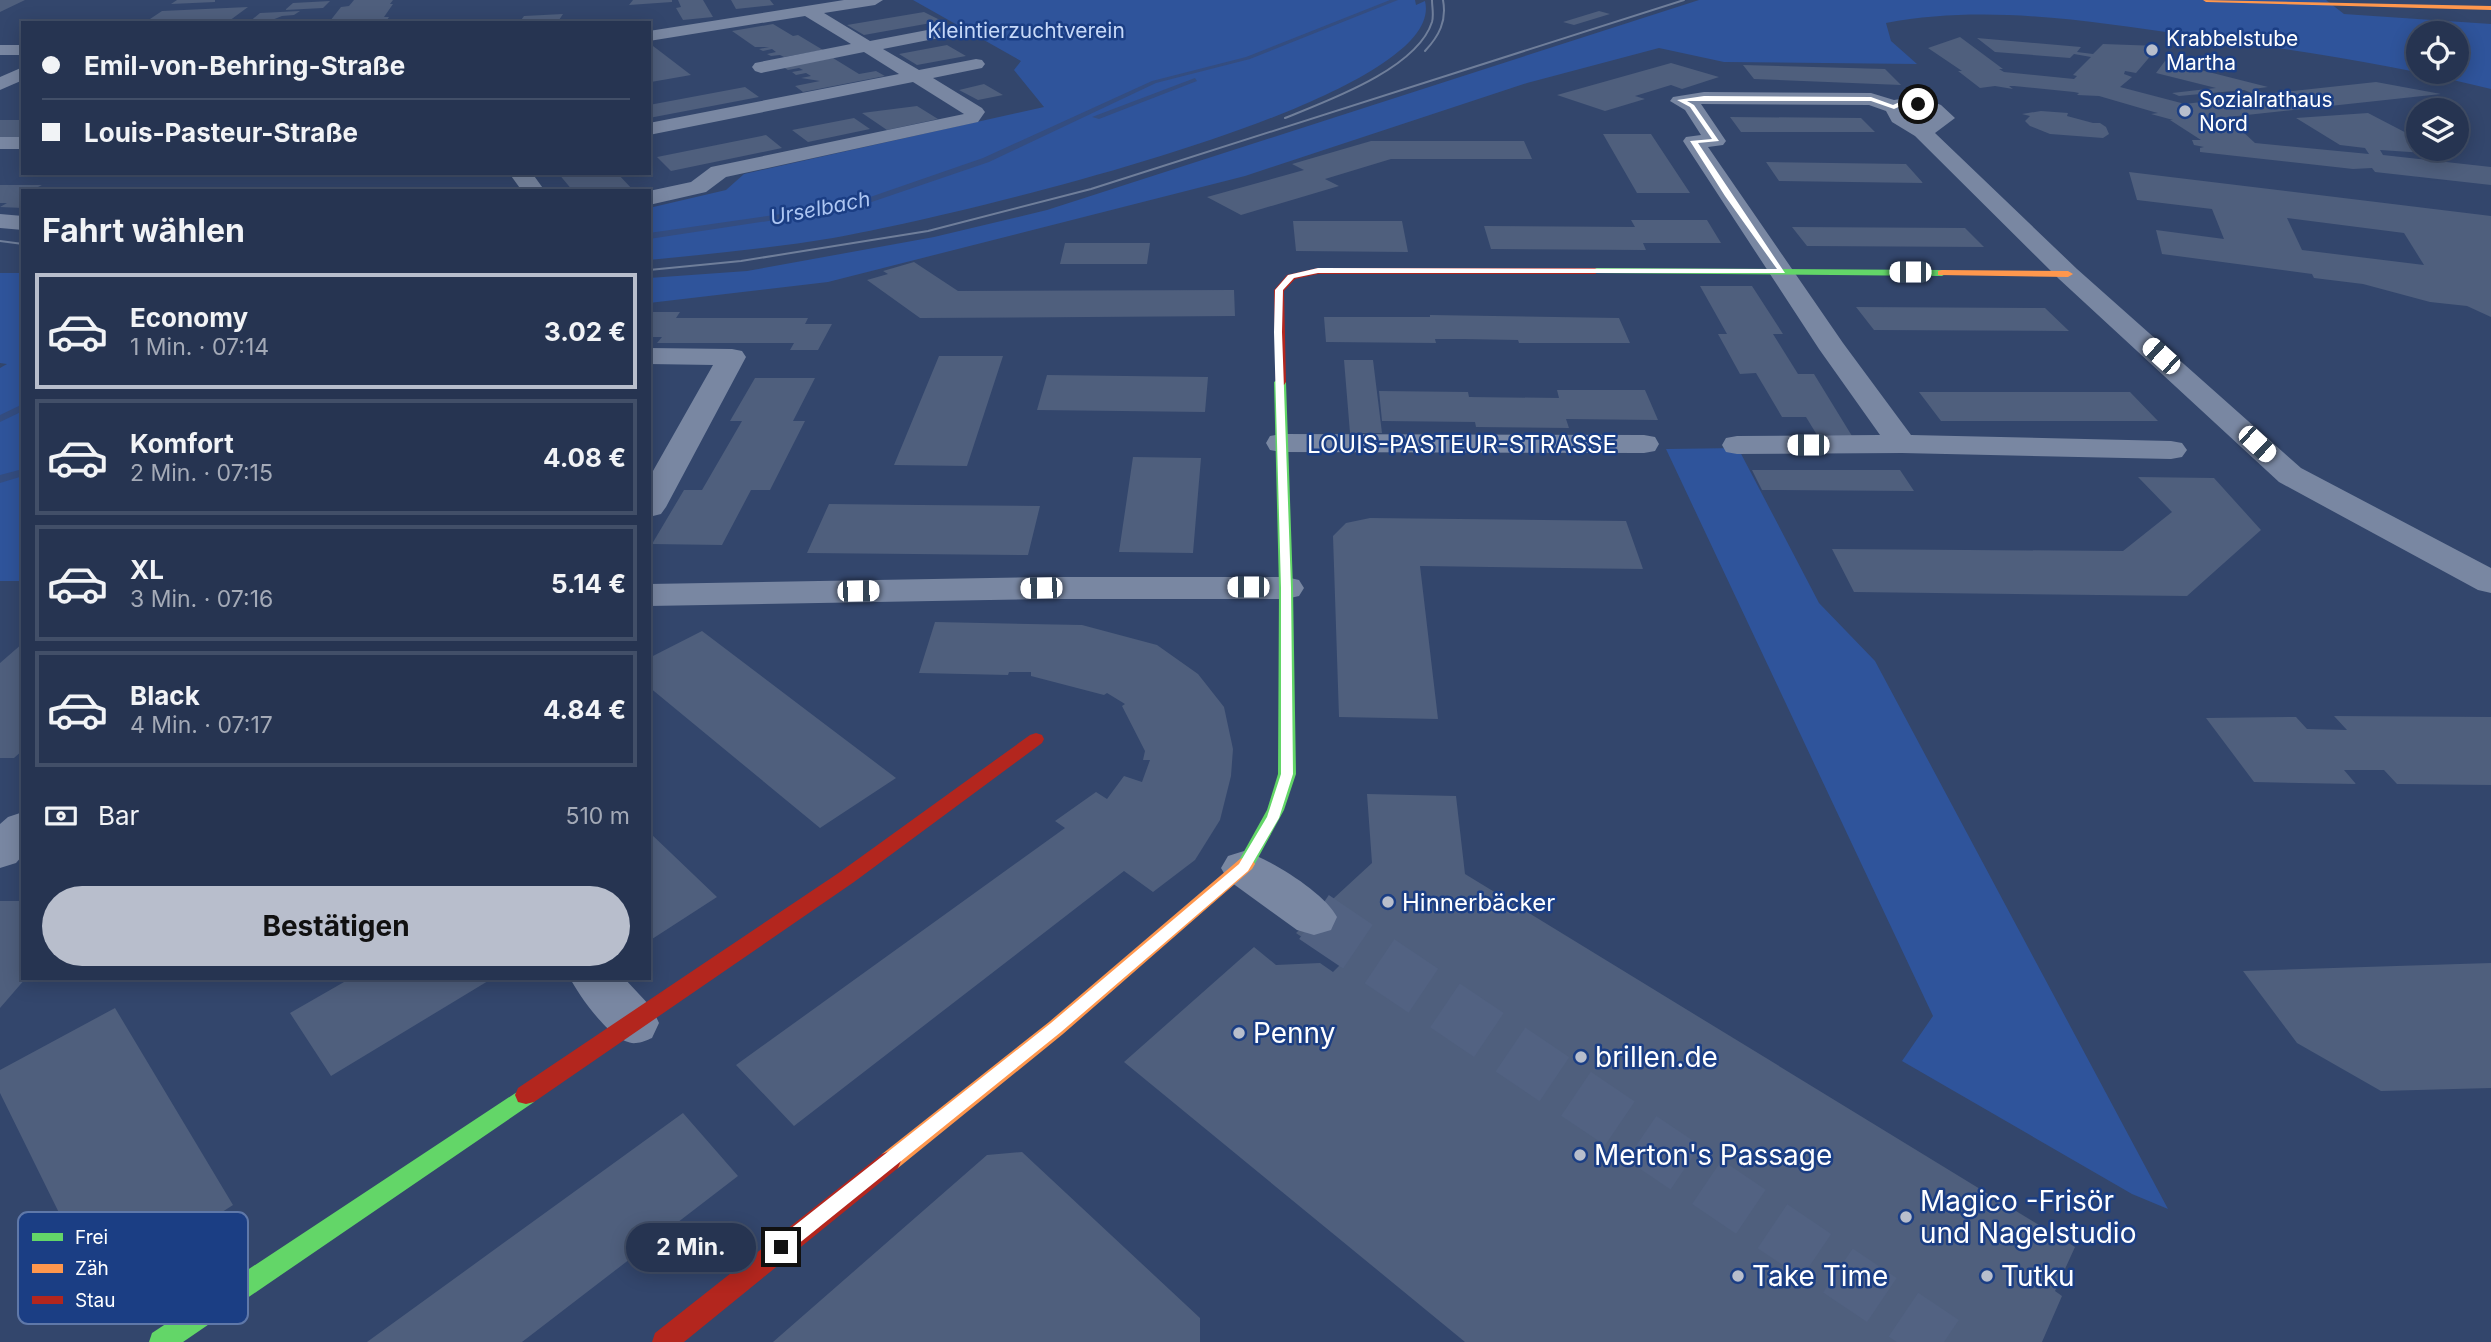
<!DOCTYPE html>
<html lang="de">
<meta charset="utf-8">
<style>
body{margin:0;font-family:Inter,sans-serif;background:#323f5b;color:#f1f3f6;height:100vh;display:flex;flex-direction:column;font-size:26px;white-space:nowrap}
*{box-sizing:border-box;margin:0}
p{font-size:23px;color:#a4aab7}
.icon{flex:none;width:38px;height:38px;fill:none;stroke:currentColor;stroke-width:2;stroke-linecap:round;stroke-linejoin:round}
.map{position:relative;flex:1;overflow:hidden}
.drawer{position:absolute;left:21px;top:189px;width:630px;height:791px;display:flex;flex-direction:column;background:#263451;border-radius:0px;box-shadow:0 4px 18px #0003,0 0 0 2px #424f68}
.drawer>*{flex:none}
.top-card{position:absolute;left:21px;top:21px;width:630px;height:154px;border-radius:0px;box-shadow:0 4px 18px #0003,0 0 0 2px #424f68;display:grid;align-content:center;height:154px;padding:0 21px;background:#263451}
.fabs{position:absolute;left:2406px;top:21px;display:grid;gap:14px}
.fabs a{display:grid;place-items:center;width:63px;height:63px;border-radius:50%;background:#263451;box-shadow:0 4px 18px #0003,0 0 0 2px #424f68;font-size:35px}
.end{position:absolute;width:32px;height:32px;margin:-16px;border:9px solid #fff;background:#111;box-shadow:0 0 0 4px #111}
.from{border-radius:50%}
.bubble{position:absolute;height:49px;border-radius:24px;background:#263451;box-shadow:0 4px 18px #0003,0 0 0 2px #424f68;font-size:23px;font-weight:700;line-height:49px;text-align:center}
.car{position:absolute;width:21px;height:42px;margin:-21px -10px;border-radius:9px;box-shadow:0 0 5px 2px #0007;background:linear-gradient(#fff 24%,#345 0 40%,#fff 0 76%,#345 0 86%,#fff 0)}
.top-card b{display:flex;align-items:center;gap:24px;height:66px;font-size:26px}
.top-card b+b{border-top:2px solid #424f68}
.top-card i{width:18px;height:18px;background:#f1f3f6}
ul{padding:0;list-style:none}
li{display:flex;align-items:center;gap:21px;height:116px;margin:0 14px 10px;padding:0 7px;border:4px solid #424f68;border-radius:0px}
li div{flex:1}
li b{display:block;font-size:26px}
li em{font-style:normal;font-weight:700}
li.current{border-color:#b8becc}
li>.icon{width:63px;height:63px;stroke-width:1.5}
h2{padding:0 21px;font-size:32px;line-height:84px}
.pay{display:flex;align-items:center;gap:18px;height:77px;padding:0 21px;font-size:26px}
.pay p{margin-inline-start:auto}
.action{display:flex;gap:14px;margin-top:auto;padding:14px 21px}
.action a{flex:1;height:80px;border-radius:42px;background:#b8becc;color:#111;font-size:28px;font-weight:700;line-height:80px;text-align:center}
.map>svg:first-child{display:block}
</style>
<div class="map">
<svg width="2491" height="1342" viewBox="0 0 2491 1342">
<rect width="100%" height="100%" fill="#33466c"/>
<path fill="#2f549b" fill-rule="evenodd" d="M 913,0 L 1415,0 L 1416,5 L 1425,1 C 1451,105 916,224 833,238 C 772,248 711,254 649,260 L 649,208 L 726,190 L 744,174 L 1044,107 L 1014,70 L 1021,61 Z
M 1699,0 L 2326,0 L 2344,14 L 2491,24 L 2491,89 C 2392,64 2289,49 2187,35 C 2087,21 1987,4 1886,23 L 1891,41 L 1917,64 L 1724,62 L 1659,48 L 1527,83 L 1245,176 L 828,282 L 649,303 L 649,278 L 747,271 L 934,237 L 1047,210 ZM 2418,33 L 2457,33 L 2457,72 L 2418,72 Z
M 0,273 L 23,273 L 23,581 L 0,581 L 0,368 L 7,364 L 0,363 Z
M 1738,448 L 1819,603 L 1875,661 L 2168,1209 L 2132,1194 L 1902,1061 L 1933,1016 L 1666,449 Z"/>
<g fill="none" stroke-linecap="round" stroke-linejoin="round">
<path fill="#344d80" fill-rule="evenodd" d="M 1390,0 L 1398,0 L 1250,59 L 1156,83 L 989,162 L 854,208 L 649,239 L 649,233 L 850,204 L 983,158 L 1152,81 L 1246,57 Z
M 1195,78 L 1197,81 L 1099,119 L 1092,117 Z
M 23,404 L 23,411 L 0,422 L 0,415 Z
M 23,469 L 23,476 L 0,483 L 0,475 Z"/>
</g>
<path fill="#4f5f7d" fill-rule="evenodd" d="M 0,0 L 25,0 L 0,12 Z
M 177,0 L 215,0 L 215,2 L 171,4 Z
M 354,0 L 393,0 L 390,4 L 393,4 L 384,17 L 389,17 L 385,23 L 330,21 L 341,7 L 349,6 Z
M 633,0 L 672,0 L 672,2 L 629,5 Z
M 678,0 L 703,0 L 713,17 L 683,20 L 676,8 L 681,7 Z
M 731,0 L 770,0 L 774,5 L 736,9 Z
M 330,1 L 323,8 L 285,10 L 293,3 Z
M 248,7 L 229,21 L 144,23 L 162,11 Z
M 300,11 L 294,15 L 282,16 L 267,22 L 248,23 L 260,13 Z
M 1599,11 L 1610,14 L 1574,25 L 1563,22 Z
M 924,12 L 942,21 L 864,35 L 847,25 Z
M 563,14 L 557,23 L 519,23 L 524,16 Z
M 773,24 L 793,36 L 798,35 L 823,50 L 784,57 L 780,55 L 771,56 L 767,54 L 776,52 L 772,49 L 763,51 L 759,49 L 769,47 L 755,47 L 732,31 Z
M 1960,37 L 2003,69 L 1999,69 L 2004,72 L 2074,79 L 2077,76 L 2073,75 L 2091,57 L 2074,54 L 2070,58 L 1995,52 L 1977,38 L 2081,47 L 2077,52 L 2093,54 L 2103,44 L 2159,46 L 2136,73 L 2125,71 L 2124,74 L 2132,77 L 2120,87 L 2185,104 L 2257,95 L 2244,90 L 2179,96 L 2172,93 L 2216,88 L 2156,73 L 2165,61 L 2268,87 L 2253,89 L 2266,94 L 2376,82 L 2441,94 L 2219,118 L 2242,131 L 2255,143 L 2369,154 L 2365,148 L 2340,145 L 2296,118 L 2368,113 L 2418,139 L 2418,149 L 2433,149 L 2440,154 L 2380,150 L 2383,155 L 2491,167 L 2491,185 L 2375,172 L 2372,168 L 2353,169 L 2200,152 L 2200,148 L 2204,147 L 2194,145 L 2192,140 L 2201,140 L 2170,120 L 2173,120 L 2151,114 L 2158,113 L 2154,112 L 2099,96 L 2077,95 L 2079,93 L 2074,92 L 2014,86 L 2009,86 L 2013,89 L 1995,86 L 1980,88 L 1958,71 L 1962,71 L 1928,48 Z
M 649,43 L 657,49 L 691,75 L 651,82 Z
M 947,45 L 966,56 L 917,65 L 899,54 Z
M 833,58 L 859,74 L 876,71 L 885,76 L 803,92 L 795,86 L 820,81 L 801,78 L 811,76 L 806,73 L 796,75 L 792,72 L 803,70 L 799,68 L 788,70 L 783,67 Z
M 1671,63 L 1719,77 L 1682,89 L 1671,85 L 1635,96 L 1645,99 L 1605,111 L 1557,95 Z
M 1743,65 L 1885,69 L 1901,85 L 1754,79 Z
M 984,84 L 1003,95 L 978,100 L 959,90 Z
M 745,87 L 759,97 L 649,118 L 649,105 Z
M 917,106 L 938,119 L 887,130 L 862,113 Z
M 2041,111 L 2068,113 L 2067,116 L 2093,123 L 2100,123 L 2106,127 L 2109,134 L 2103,138 L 2050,134 L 2030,126 L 2025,121 L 2030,116 L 2022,114 Z
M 1730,117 L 1861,118 L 1875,132 L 1741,132 Z
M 854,118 L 870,129 L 808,142 L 792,130 Z
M 0,120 L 23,120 L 20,122 L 23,122 L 23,138 L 0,138 Z
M 1603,134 L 1651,134 L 1690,193 L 1637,193 Z
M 766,135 L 782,148 L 671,171 L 657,157 Z
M 1371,141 L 1524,141 L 1532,159 L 1391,159 L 1325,179 L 1339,186 L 1241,215 L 1207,197 L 1304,170 L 1292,164 Z
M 1766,162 L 1906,164 L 1923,183 L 1779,181 Z
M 2129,172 L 2491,216 L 2491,317 L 2467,306 L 2430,302 L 2363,284 L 2314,278 L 2312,274 L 2162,254 L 2156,230 L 2224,239 L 2212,209 L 2137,200 ZM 2287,218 L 2404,233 L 2424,265 L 2302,250 Z
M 558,173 L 617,173 L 634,191 L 573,191 Z
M 0,185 L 42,185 L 30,191 L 23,191 L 23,208 L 0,207 L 7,203 L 0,203 Z
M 1631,220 L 1707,220 L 1721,243 L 1643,243 L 1646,250 L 1491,249 L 1484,226 L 1635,227 Z
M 1293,221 L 1402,221 L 1408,252 L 1296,251 Z
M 1792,227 L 1965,228 L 1984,247 L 1807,246 Z
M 1065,243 L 1150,243 L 1147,264 L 1060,264 Z
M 914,262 L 958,291 L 1234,290 L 1235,316 L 920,318 L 867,280 L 888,274 L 883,271 Z
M 1700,286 L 1752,286 L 1783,334 L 1773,334 L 1798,374 L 1814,374 L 1852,436 L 1817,435 L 1806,417 L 1782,417 L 1756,373 L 1740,374 L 1718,334 L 1727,334 Z
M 1856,307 L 2045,308 L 2069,331 L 1874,330 Z
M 649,312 L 680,312 L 676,318 L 808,318 L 805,324 L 832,324 L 818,350 L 790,350 L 794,343 L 657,343 L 662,337 L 649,337 Z
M 1430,315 L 1619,318 L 1630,343 L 1519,343 L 1518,340 L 1463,339 L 1435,339 L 1436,343 L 1326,342 L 1324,317 L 1430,317 Z
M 939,356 L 1003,356 L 967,466 L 894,465 Z
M 1344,360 L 1373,360 L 1382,433 L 1350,433 Z
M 1047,375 L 1208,377 L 1205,412 L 1037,410 Z
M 755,378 L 815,378 L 793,421 L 805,421 L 770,490 L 751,490 L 722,545 L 652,544 L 684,490 L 702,490 L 742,421 L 730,421 Z
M 1557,390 L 1645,390 L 1658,420 L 1566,419 L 1569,428 L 1476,427 L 1475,422 L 1382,421 L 1379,391 L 1468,392 L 1469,397 L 1559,398 Z
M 1919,392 L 2130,392 L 2158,421 L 1941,421 Z
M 1133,457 L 1201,458 L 1193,553 L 1119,552 Z
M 1752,470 L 1900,470 L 1914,491 L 1762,490 Z
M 2138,477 L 2214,478 L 2261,530 L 2187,596 L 1854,592 L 1832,549 L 2123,551 L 2172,512 Z
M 829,504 L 920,505 L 1040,506 L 1028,555 L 807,553 Z
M 1370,518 L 1626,521 L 1643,569 L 1420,566 L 1438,719 L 1339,717 L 1333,536 L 1346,523 Z
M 935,622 L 1082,625 L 1157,645 L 1198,674 L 1224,707 L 1233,749 L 1231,776 L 1220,820 L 1195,860 L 1153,892 L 1124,871 L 794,1126 L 736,1065 L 1065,828 L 1055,821 L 1096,792 L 1107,799 L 1124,776 L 1142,782 L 1150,760 L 1143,760 L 1145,751 L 1122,706 L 1125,704 L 1107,693 L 1104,695 L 1031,676 L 1031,672 L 1009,672 L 1008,675 L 919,673 Z
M 702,631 L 818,719 L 896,778 L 820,828 L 649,687 L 649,658 Z
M 23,643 L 23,750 L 14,758 L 0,758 L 0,663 Z
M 2334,716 L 2491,717 L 2491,785 L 2397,784 L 2384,770 L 2344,770 L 2356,784 L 2254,782 L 2206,718 L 2296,717 L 2307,729 L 2347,730 Z
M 1367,794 L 1456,796 L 1465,874 L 2075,1247 L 2055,1291 L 2062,1296 L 2042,1342 L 1465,1342 L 1124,1062 L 1254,947 L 1276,965 L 1320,963 L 1333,972 L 1341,964 L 1296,933 L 1372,863 Z
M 649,832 L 717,897 L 649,941 Z
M 0,901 L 23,901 L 23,978 L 26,978 L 0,1008 Z
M 2491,963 L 2491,1088 L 2381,1091 L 2297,1043 L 2243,971 Z
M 351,978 L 493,978 L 331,1076 L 290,1013 Z
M 115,1008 L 233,1205 L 98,1292 L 0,1093 L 0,1070 Z
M 683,1113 L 738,1176 L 522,1342 L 367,1342 Z
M 1022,1152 L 1200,1318 L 1200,1342 L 773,1342 L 987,1155 Z"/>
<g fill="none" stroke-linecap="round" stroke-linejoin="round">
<path stroke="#526282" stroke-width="53" stroke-dasharray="53 26" stroke-linecap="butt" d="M 1314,917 L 1944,1342"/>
<path fill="#7987a2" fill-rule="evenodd" d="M 844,0 L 883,0 L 875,5 L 824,13 L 870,41 L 943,27 L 949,28 L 952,32 L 949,36 L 883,49 L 919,70 L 976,59 L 982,60 L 985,64 L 982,68 L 933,78 L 982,108 L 985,112 L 978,122 L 726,177 L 706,192 L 649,205 L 649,191 L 691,182 L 711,167 L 964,114 L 913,82 L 649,135 L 649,123 L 899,74 L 864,52 L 761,73 L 755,71 L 752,67 L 755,63 L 851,44 L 805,16 L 649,41 L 649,31 Z
M 0,45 L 23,45 L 23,55 L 0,55 Z
M 23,67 L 23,80 L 0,90 L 0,77 Z
M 1704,92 L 1871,93 L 1894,100 L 1914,97 L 1928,100 L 1941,105 L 1955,118 L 1935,133 L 2077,269 L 2301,468 L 2491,568 L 2491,593 L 2478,590 L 2279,482 L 2059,279 L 1915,136 L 1892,122 L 1886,111 L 1869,105 L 1701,104 L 1726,141 L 1723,145 L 1708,147 L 1843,343 L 1911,435 L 2171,441 L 2182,443 L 2187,450 L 2182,457 L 2171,459 L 1902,453 L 1737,454 L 1726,452 L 1722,445 L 1726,438 L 1737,436 L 1880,435 L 1819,349 L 1683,141 L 1686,137 L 1701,135 L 1685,110 L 1670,101 L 1673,97 ZM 1905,110 L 1919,110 L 1932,117 L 1922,123 L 1907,115 Z
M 0,137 L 23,137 L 23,149 L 0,149 Z
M 509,173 L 532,173 L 545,191 L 522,191 Z
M 0,214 L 23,216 L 23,230 L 0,228 Z
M 649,348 L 732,349 L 742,351 L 746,357 L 666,507 L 661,514 L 649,517 L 649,478 L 713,365 L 649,364 Z
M 1281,434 L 1644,435 L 1655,437 L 1659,444 L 1655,451 L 1644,453 L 1281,452 L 1270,450 L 1266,443 L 1270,436 Z
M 1041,577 L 1286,577 L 1299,580 L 1304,588 L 1299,596 L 1286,599 L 1041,599 L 649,606 L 649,584 Z
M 23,812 L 23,855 L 16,863 L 0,868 L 0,824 L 8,817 Z
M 1244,851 C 1270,859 1325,893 1337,917 L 1331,930 L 1314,935 L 1297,930 L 1228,880 L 1221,868 L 1228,856 Z
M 570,978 L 624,978 L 652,1008 L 659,1023 L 652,1038 C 647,1040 641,1043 636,1043 C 614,1046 579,996 570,978 Z"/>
<path fill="#63d668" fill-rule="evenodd" d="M 1595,268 L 1942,270 L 1947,273 L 1942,276 L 1591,273 L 1590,271 Z
M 1280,378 L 1286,382 L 1293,588 L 1296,774 L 1284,810 L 1252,869 L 1246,871 L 1240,869 L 1237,864 L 1267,810 L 1278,774 L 1279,588 L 1274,382 Z
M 526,1086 L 534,1088 L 537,1095 L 534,1102 L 183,1342 L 149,1342 L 152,1333 Z"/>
<path fill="#ff974d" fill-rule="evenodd" d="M 2203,0 L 2491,6 L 2491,10 L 2206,2 Z
M 1942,270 L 2068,271 L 2073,274 L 2068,277 L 1938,275 L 1938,271 Z
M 1246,857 L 1252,859 L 1255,864 L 1252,869 L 1063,1034 L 898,1168 L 890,1171 L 882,1168 L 879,1161 L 882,1154 L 1049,1022 L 1240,859 Z"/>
<path fill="#b3261e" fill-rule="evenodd" d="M 1318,268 L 1595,268 L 1600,271 L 1595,274 L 1318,274 L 1295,279 L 1284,291 L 1286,382 L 1284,385 L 1276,385 L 1274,290 L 1287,275 Z
M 1036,733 L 1042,735 L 1044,739 L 1042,743 L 854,882 L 534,1102 L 526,1104 L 518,1102 L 515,1095 L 518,1088 L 840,872 L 1030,735 Z
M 890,1151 L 898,1154 L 901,1161 L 898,1168 L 684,1342 L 652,1342 L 655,1333 L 882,1154 Z"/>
<path stroke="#6f7e9a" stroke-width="2" d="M 1425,51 C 1439,36 1447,21 1443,0
M 1285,118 C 1327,101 1417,69 1432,22 C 1434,15 1432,7 1432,0
M 0,241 L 23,244
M 649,270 L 741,261 L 928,231 L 1091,189 L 1684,0"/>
</g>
<path fill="#fff" d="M 1704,96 L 1871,97 L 1893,105 L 1902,101 L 1921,104 L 1903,105 L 1894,109 L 1871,101 L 1687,101 L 1694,105 L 1719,141 L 1698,143 L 1785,273 L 1318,273 L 1294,278 L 1283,290 L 1282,332 L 1291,588 L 1293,774 L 1279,818 L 1248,871 L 1061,1032 L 787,1253 L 781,1255 L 775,1253 L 773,1247 L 775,1241 L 1051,1023 L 1239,864 L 1267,817 L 1281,774 L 1281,588 L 1274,332 L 1275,290 L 1288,275 L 1318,268 L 1777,269 L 1725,196 L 1690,141 L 1712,139 L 1690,107 L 1677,100 Z"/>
<g fill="#b8becc" stroke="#1b3e84" stroke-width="2.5">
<circle cx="2152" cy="50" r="7"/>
<circle cx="2185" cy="111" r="7"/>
<circle cx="1388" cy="902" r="7"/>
<circle cx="1239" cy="1033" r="7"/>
<circle cx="1581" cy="1057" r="7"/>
<circle cx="1580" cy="1155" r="7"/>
<circle cx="1906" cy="1217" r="7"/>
<circle cx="1738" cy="1276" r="7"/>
<circle cx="1987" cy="1276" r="7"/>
</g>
<g text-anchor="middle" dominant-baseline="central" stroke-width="5" stroke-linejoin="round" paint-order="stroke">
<g font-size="21" fill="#c6d8f8" stroke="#1b3e84">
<text x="1026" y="30">Kleintierzuchtverein</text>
</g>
<g font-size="21" fill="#fff" stroke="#1b3e84" text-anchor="start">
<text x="2166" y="38">Krabbelstube<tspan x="2166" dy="24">Martha</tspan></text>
<text x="2199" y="99">Sozialrathaus<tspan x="2199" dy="24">Nord</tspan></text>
</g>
<g font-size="21" font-style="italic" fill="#adc6f2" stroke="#1b3e84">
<text transform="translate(820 208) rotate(-11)">Urselbach</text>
</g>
<g font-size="24" fill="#fff" stroke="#1b3e84">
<text x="1462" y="444">LOUIS-PASTEUR-STRASSE</text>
</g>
<g font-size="24" fill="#fff" stroke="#1b3e84" text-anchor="start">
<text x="1402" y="902">Hinnerbäcker</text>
</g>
<g font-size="28" fill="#fff" stroke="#1b3e84" text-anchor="start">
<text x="1253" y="1033">Penny</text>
<text x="1595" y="1057">brillen.de</text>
<text x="1594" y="1155">Merton's Passage</text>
<text x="1920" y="1201">Magico -Frisör<tspan x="1920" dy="32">und Nagelstudio</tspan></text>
<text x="1752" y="1276">Take Time</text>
<text x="2001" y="1276">Tutku</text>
</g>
</g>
<rect x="18" y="1212" width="230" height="112" rx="10" fill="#1b3e84" stroke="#5f78a9" stroke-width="2"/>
<rect x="32" y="1233" width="31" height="8" fill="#63d668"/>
<rect x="32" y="1264" width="31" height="9" fill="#ff974d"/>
<rect x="32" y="1296" width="31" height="8" fill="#b3261e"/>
<g font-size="19" fill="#fff">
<text x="75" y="1244">Frei</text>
<text x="75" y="1275">Zäh</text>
<text x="75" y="1307">Stau</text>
</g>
</svg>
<div class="fabs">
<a><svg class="icon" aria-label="locate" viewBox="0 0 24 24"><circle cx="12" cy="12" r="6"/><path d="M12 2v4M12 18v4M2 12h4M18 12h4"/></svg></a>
<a><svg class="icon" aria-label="layers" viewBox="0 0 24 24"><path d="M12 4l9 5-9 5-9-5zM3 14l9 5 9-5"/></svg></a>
</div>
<i class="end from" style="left:1918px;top:104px"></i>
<i class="end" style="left:781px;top:1247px"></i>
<div class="bubble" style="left:626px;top:1223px;width:130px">2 Min.</div>
<i class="car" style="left:1910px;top:272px;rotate:270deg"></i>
<i class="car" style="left:2161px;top:356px;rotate:312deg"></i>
<i class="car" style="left:2257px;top:444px;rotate:133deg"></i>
<i class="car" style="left:1808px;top:445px;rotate:270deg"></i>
<i class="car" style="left:1248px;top:587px;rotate:270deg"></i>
<i class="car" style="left:1041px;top:588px;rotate:269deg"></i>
<i class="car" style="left:858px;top:591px;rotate:89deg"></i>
<div class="top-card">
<b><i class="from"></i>Emil-von-Behring-Straße</b>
<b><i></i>Louis-Pasteur-Straße</b>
</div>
<section class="drawer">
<h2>Fahrt wählen</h2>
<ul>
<li class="current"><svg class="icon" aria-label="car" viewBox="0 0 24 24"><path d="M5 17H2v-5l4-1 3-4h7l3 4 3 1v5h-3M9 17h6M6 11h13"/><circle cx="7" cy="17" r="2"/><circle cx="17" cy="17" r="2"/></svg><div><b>Economy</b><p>1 Min. · 07:14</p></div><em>3.02 €</em></li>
<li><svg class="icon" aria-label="car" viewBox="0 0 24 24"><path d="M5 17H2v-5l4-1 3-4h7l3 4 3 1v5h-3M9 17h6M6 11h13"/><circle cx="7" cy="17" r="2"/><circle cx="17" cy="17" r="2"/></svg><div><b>Komfort</b><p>2 Min. · 07:15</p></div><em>4.08 €</em></li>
<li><svg class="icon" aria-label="car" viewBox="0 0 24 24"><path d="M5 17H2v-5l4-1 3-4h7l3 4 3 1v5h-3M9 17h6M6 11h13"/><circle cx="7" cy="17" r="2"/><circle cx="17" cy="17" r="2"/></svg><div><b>XL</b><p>3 Min. · 07:16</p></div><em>5.14 €</em></li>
<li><svg class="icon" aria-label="car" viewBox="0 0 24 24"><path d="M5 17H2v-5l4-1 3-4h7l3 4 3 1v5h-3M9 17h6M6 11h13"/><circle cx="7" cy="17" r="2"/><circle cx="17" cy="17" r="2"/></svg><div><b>Black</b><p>4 Min. · 07:17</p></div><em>4.84 €</em></li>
</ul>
<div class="pay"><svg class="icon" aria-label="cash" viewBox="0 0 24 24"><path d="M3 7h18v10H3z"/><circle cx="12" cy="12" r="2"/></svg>Bar<p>510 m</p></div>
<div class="action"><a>Bestätigen</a></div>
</section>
</div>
